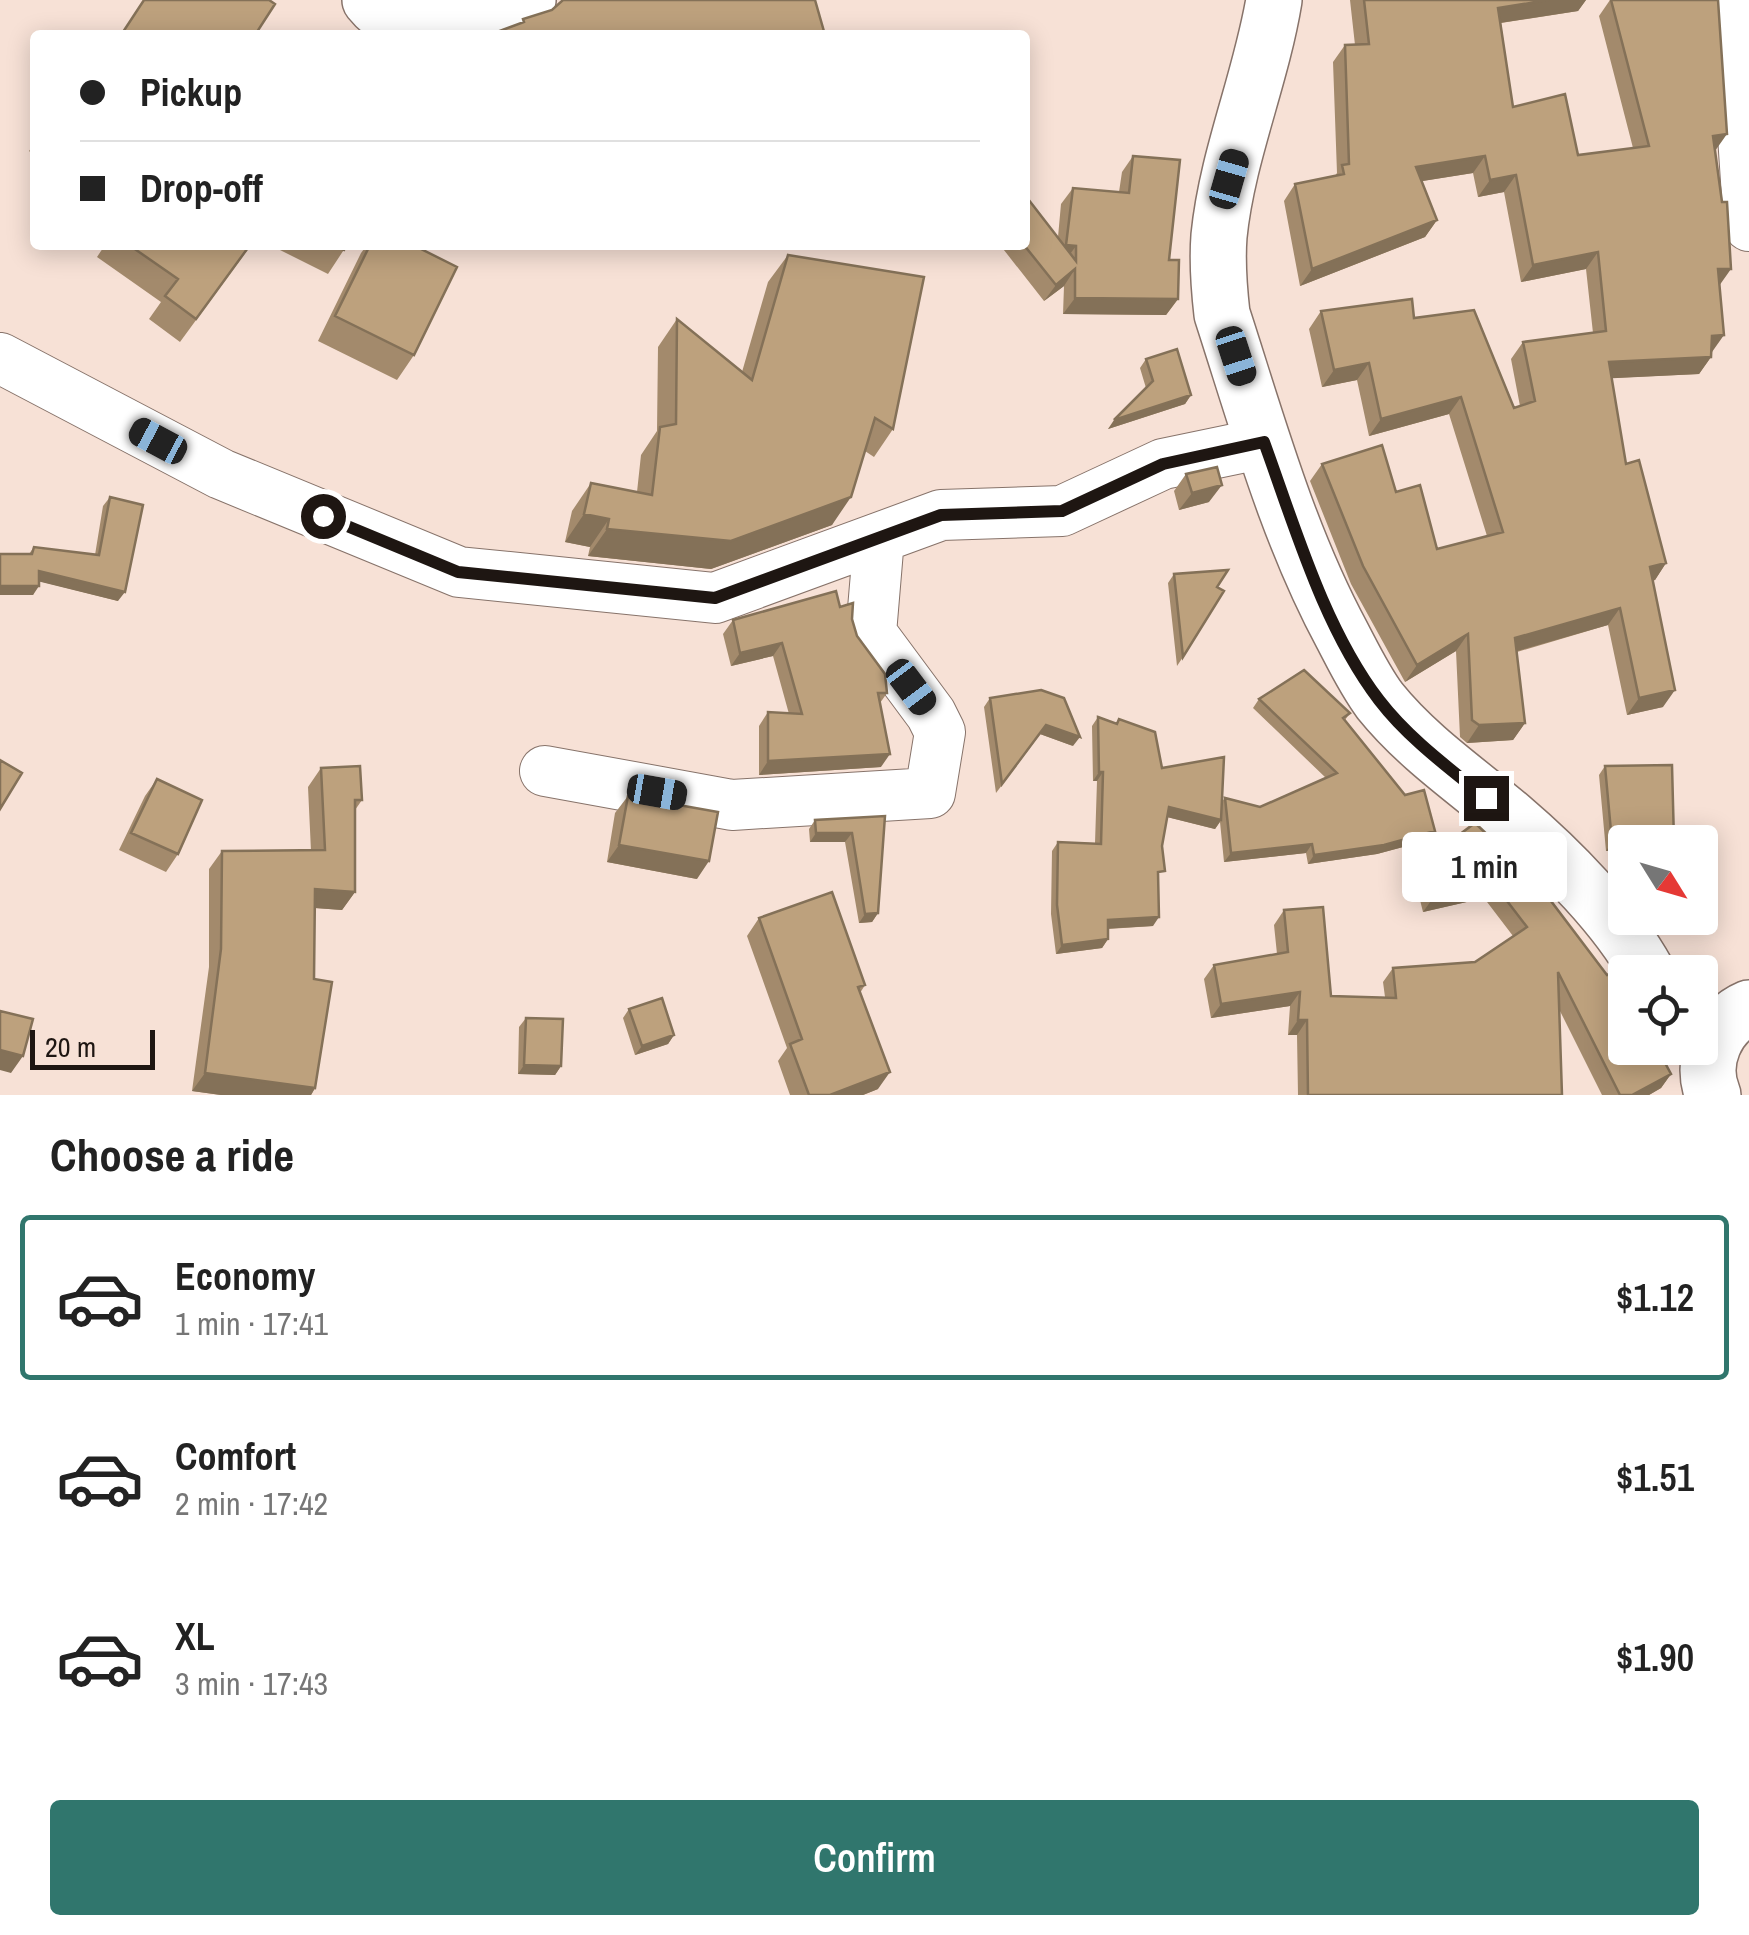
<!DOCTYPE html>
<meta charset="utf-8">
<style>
body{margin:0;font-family:"Archivo Narrow",sans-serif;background:#f2f2f2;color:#222;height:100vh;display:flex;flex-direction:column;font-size:38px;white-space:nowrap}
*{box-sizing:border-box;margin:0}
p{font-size:32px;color:#767676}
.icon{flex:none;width:55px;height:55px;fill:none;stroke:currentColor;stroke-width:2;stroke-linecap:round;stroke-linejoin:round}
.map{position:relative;height:1095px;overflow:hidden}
.sheet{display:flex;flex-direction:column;background:#fff;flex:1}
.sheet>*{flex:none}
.banner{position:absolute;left:30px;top:30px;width:1000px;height:220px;border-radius:10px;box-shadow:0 5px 25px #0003;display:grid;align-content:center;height:220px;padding:0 50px;background:#fff}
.needle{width:65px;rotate:127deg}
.buttons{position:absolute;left:1608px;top:825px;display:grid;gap:20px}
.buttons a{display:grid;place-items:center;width:110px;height:110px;border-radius:10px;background:#fff;box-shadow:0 5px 25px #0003;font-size:50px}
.scale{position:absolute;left:30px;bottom:25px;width:125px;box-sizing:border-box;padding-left:10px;border:5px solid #1e1612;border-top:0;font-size:28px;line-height:35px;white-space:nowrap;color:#1e1612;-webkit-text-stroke:8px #f7e1d6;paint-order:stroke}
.end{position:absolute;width:45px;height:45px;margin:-22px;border:12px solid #1e1612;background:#fff;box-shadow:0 0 0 5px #fff}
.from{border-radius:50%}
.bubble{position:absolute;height:70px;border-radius:10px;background:#fff;box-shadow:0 5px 25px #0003;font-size:32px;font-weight:600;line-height:70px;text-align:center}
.car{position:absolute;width:30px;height:60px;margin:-30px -15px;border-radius:12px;box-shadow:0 0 8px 2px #0007;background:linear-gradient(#222 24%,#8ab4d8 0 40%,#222 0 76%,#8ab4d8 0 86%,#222 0)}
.banner b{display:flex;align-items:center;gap:35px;height:95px;font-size:38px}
.banner b+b{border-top:2px solid #e0e0e0}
.banner i{width:25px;height:25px;background:#222}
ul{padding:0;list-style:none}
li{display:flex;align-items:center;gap:30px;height:165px;margin:0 20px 15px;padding:0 30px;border:5px solid transparent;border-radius:10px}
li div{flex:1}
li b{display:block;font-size:38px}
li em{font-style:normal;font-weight:600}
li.selected{border-color:#30766d}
li>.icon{width:90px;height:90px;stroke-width:1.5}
h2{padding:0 50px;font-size:45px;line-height:120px}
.button{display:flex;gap:20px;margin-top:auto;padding:20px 50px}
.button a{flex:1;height:115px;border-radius:10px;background:#30766d;color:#fff;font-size:40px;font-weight:600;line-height:115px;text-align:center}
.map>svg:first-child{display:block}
</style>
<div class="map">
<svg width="1749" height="1095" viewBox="0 0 1749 1095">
<rect width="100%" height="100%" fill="#f7e1d6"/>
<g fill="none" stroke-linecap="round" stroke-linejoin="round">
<defs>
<path id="street" d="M 1734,0 L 1749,226
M 0,358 L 221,474 L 459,572 L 715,598 L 941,515 L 1062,511 L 1163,464 L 1264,443
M 545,771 L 732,805 L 930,793 L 940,732 L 931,714 L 871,633 L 879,538"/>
<path id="secondary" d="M 370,0 C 410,50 478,14 528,0
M 1274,0 C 1261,79 1227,156 1219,236 C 1217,262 1219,288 1222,314 C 1257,422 1288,535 1342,635 C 1354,658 1365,681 1380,701 C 1417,747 1467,781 1511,818 C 1559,859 1617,917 1647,972
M 1713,1095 C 1699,1062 1716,1022 1749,1008"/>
</defs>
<use href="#street" stroke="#87736a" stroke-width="52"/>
<use href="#secondary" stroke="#87736a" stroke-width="58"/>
<use href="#street" stroke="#fff" stroke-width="50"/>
<use href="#secondary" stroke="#fff" stroke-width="55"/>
</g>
<path fill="#a38a6c" d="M 1350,0 L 1586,0 L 1578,11 L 1501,23 L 1513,107 L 1578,155 L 1633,148 L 1599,16 L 1610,0 L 1718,0 L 1715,151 L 1720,284 L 1711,357 L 1699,374 L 1612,378 L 1626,464 L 1666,563 L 1655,580 L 1652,581 L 1663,707 L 1627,715 L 1608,625 L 1517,652 L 1525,723 L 1513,740 L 1467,743 L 1460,737 L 1456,651 L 1405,682 L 1351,584 L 1310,481 L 1322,464 L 1396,492 L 1437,549 L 1487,536 L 1449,414 L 1369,436 L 1357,380 L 1322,387 L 1309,329 L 1321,311 L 1414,318 L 1514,408 L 1520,406 L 1511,359 L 1523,342 L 1593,333 L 1586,269 L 1521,282 L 1504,192 L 1478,197 L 1473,173 L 1422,181 L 1437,220 L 1425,237 L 1300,286 L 1284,201 L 1295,184 L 1335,176 L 1337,173 L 1333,62 L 1345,45 L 1355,45 Z
M 35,143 L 35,156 L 29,151 Z
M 1133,156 L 1169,260 L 1178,299 L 1166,315 L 1063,314 L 1064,286 L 1044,301 L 1000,245 L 1025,245 L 1058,237 L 1061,204 L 1073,188 L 1119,192 L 1122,172 Z
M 105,245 L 251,245 L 180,342 L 149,319 L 161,302 L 97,257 Z
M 270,245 L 347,245 L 328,274 Z
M 367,245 L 413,245 L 414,355 L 397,380 L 318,341 L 361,253 Z
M 788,255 L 893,429 L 874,457 L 865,451 L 832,525 L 711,569 L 588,556 L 590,547 L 565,542 L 572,511 L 591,483 L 637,492 L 641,455 L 657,431 L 658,347 L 677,319 L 742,372 L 768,282 Z
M 1146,359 L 1191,395 L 1185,404 L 1108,429 L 1146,388 L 1140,368 Z
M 1186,474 L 1209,502 L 1179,510 L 1174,491 Z
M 110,497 L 118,601 L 39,581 L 33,595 L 29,554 L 34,547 L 95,555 L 103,506 Z
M 1174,574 L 1217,587 L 1183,657 L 1177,666 L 1168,583 Z
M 840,607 L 852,619 L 857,636 L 887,693 L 880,703 L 881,767 L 759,775 L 759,726 L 768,712 L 789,714 L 773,656 L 731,666 L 723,634 L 733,620 Z
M 990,698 L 1073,746 L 1040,734 L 996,793 L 984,707 Z
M 1259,699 L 1350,713 L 1345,720 L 1429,840 L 1377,854 L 1308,864 L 1306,853 L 1224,862 L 1220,822 L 1215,829 L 1167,817 L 1162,846 L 1153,926 L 1108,929 L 1108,939 L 1102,948 L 1056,954 L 1051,914 L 1052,851 L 1058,842 L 1095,843 L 1097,781 L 1093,781 L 1092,726 L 1098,717 L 1116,723 L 1119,719 L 1162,768 L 1222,801 L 1225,798 L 1260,807 L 1326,778 L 1253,708 Z
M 1605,766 L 1673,842 L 1606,851 L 1599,775 Z
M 321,768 L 362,800 L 355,810 L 355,892 L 342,910 L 315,908 L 315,1088 L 311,1095 L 221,1095 L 192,1091 L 209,967 L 209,869 L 222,851 L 311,851 L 308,787 Z
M 157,779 L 178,854 L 166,872 L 119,850 L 145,796 Z
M 628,796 L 697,879 L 607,862 L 615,813 Z
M 885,816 L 878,913 L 872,922 L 859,923 L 845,842 L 810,842 L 809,829 L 815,820 Z
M 1475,823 L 1625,1048 L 1671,1074 L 1661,1088 L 1649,1095 L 1602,1095 L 1559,1009 L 1562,1095 L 1298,1095 L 1297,1035 L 1288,1035 L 1290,1006 L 1211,1018 L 1204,979 L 1214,965 L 1277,954 L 1274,925 L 1284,910 L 1331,996 L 1385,997 L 1383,982 L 1393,968 L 1475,962 L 1513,936 L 1484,898 L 1423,912 L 1414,876 L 1424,861 Z
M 759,918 L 865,985 L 860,993 L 878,1089 L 863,1095 L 790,1095 L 778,1061 L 787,1048 L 747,936 Z
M 629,1009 L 674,1035 L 668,1044 L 635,1055 L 623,1018 Z
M 526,1018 L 561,1066 L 555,1075 L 518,1074 L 519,1027 Z"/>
<path fill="#847158" d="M 1549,0 L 1586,0 L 1578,11 L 1486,25 L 1498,8 Z
M 1727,134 L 1715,151 L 1713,136 Z
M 1485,156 L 1473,173 L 1404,184 L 1416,167 Z
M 1516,175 L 1504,192 L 1478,197 L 1490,180 Z
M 1437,220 L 1425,237 L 1300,286 L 1312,269 Z
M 1066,245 L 1076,246 L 1064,262 L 1055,262 Z
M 1598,252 L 1586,269 L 1521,282 L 1533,265 Z
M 1075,269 L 1064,286 L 1044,301 L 1056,285 Z
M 1718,269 L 1731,269 L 1719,286 Z
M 1075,298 L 1178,299 L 1166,315 L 1063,314 Z
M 1724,335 L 1712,352 L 1700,353 L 1712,336 Z
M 1711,357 L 1699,374 L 1597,379 L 1609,362 Z
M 1369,363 L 1357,380 L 1322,387 L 1334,370 Z
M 1191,395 L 1185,404 L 1108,429 L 1114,420 Z
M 1461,397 L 1449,414 L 1369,436 L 1381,419 Z
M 1222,485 L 1209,502 L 1179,510 L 1192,493 Z
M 851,497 L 832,525 L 711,569 L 588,556 L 607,529 Z
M 584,514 L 609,519 L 590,547 L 565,542 Z
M 1666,563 L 1655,580 L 1638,584 L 1650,567 Z
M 39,571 L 125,592 L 118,601 L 33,580 Z
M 0,586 L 39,586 L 33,595 L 0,595 Z
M 1620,608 L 1608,625 L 1503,655 L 1515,638 Z
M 1468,634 L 1456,651 L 1405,682 L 1417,665 Z
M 782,643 L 773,656 L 731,666 L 740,653 Z
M 1675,690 L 1663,707 L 1627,715 L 1639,698 Z
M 1525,723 L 1513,740 L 1467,743 L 1479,725 Z
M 1046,725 L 1080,737 L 1073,746 L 1040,734 L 996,793 Z
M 890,754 L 881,767 L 759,775 L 768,761 Z
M 1099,772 L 1103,772 L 1097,781 L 1093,781 Z
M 1169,807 L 1221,820 L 1215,829 L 1163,816 Z
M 1435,831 L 1429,840 L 1377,854 L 1308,864 L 1314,855 Z
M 816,833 L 852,833 L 845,842 L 810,842 Z
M 1674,841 L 1673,842 L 1625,842 L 1625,850 L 1606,851 L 1612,842 Z
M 1312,844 L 1306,853 L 1224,862 L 1231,853 Z
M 619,845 L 709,861 L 697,879 L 607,862 Z
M 1494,884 L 1484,898 L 1423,912 L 1433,898 Z
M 315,889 L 355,892 L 342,910 L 302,907 Z
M 878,913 L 872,922 L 859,923 L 865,914 Z
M 1159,917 L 1153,926 L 1101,929 L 1108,920 Z
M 1108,939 L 1102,948 L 1056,954 L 1062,945 Z
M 1300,992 L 1290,1006 L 1211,1018 L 1221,1004 Z
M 1298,1020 L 1307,1020 L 1297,1035 L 1288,1035 Z
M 674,1035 L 668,1044 L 635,1055 L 642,1046 Z
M 0,1050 L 23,1056 L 11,1073 L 0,1070 Z
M 524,1065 L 561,1066 L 555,1075 L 518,1074 Z
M 890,1072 L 878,1089 L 863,1095 L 830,1095 Z
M 205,1073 L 315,1088 L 311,1095 L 221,1095 L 192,1091 Z
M 1671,1074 L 1661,1088 L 1649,1095 L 1632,1095 Z"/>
<path fill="#bda17d" stroke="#847158" stroke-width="2.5" d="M 144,0 L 269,0 L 275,4 L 255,35 L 121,35 Z
M 563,0 L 815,0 L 825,35 L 489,35 L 524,22 L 523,19 L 552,10 Z
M 1364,0 L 1549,0 L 1498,8 L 1513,107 L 1565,94 L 1578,155 L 1649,146 L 1611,0 L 1718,0 L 1727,134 L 1713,136 L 1722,202 L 1727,202 L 1731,269 L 1718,269 L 1724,335 L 1712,336 L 1711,357 L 1609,362 L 1626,464 L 1639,460 L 1666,563 L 1650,567 L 1675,690 L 1639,698 L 1620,608 L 1515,638 L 1525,723 L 1479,725 L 1472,720 L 1468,634 L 1417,665 L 1363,566 L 1322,464 L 1382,445 L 1396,492 L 1420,485 L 1437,549 L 1503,532 L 1461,397 L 1381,419 L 1369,363 L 1334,370 L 1321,311 L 1412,299 L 1414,318 L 1474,310 L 1514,408 L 1535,401 L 1523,342 L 1606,331 L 1598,252 L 1533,265 L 1516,175 L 1490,180 L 1485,156 L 1416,167 L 1437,220 L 1312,269 L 1295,184 L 1344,174 L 1342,165 L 1349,164 L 1345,45 L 1369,44 Z
M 1133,156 L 1180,160 L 1169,260 L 1179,260 L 1178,299 L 1075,298 L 1075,269 L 1056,285 L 1024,245 L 1025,195 L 1076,261 L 1076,246 L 1066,245 L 1073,188 L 1129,193 Z
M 129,245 L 250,245 L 196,319 L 165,296 L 178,279 Z
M 333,245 L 347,245 L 344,250 Z
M 370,245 L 413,245 L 457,267 L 414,355 L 335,316 Z
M 788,255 L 924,277 L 893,429 L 875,418 L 851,497 L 731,541 L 607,529 L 609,519 L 584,514 L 591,483 L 652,495 L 660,427 L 676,424 L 677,319 L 752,380 Z
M 1177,349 L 1191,395 L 1114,420 L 1153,381 L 1146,359 Z
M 1217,467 L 1222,485 L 1192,493 L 1186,474 Z
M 110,497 L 143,505 L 125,592 L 39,571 L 39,586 L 0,586 L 0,554 L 32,554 L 34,547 L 99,555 Z
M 1228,570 L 1217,587 L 1224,591 L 1183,657 L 1174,574 Z
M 836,591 L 840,607 L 853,603 L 852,619 L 857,636 L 885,674 L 887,693 L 878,693 L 890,754 L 768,761 L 768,712 L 802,714 L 782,643 L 740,653 L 733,620 Z
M 1304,670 L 1350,713 L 1343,718 L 1405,795 L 1424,790 L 1435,831 L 1384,845 L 1314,855 L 1312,844 L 1231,853 L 1225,798 L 1260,807 L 1337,773 L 1259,699 Z
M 1041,690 L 1064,698 L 1080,737 L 1046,725 L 1002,784 L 990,698 Z
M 1098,717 L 1117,724 L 1119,719 L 1155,732 L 1162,768 L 1224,757 L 1221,820 L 1169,807 L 1162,846 L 1165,871 L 1158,872 L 1159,917 L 1108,920 L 1108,939 L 1062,945 L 1057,905 L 1058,842 L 1101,844 L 1103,772 L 1099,772 Z
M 0,760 L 22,773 L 0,809 Z
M 1672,765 L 1674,841 L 1612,842 L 1605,766 Z
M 360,766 L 362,800 L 355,800 L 355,892 L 315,889 L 314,979 L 332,982 L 315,1088 L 205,1073 L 221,949 L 222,851 L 325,850 L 321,768 Z
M 157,779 L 202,800 L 178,854 L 131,833 Z
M 628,796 L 718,812 L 709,861 L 619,845 Z
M 885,816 L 878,913 L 865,914 L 852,833 L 816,833 L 815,820 Z
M 1475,823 L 1494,841 L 1501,835 L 1607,975 L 1627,969 L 1630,972 L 1625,972 L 1625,1048 L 1657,1048 L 1671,1074 L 1632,1095 L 1620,1095 L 1558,972 L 1562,1095 L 1308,1095 L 1307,1020 L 1298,1020 L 1300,992 L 1221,1004 L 1214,965 L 1288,952 L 1284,910 L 1323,907 L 1331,996 L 1396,998 L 1393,968 L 1475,962 L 1527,927 L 1494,884 L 1433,898 L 1424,861 Z
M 832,892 L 865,985 L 858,987 L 890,1072 L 830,1095 L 809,1095 L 790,1044 L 802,1039 L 759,918 Z
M 662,998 L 674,1035 L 642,1046 L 629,1009 Z
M 0,1011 L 33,1019 L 23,1056 L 0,1050 Z
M 526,1018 L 563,1019 L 561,1066 L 524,1065 Z"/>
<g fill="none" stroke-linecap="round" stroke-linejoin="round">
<path stroke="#1e1612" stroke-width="12" d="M 323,516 L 458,572 L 715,598 L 941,515 L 1062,511 L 1163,464 L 1264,442 C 1295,527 1324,628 1379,700 C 1408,738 1449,768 1486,798"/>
</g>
</svg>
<div class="buttons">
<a><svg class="needle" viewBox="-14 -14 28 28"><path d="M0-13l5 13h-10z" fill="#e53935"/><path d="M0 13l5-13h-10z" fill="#767676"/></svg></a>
<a><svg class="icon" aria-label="locate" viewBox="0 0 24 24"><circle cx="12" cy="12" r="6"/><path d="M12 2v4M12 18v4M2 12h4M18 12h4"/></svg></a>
</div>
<div class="scale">20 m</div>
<i class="end from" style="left:323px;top:516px"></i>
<i class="end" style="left:1486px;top:798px"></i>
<div class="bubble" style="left:1402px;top:832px;width:165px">1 min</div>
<i class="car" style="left:1229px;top:179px;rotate:16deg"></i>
<i class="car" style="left:1236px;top:356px;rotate:162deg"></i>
<i class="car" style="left:158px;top:441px;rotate:298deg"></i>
<i class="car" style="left:911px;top:687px;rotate:143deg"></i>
<i class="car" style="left:657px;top:792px;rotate:100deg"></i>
<div class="banner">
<b><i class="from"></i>Pickup</b>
<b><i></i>Drop-off</b>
</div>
</div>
<section class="sheet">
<h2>Choose a ride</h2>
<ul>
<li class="selected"><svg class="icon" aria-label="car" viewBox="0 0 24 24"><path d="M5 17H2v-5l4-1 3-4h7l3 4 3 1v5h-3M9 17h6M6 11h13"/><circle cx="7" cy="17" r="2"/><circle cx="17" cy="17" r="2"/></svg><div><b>Economy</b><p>1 min · 17:41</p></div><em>$1.12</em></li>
<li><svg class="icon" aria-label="car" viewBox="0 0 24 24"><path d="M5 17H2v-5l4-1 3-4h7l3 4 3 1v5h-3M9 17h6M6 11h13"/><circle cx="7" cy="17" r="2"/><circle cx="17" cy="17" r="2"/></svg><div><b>Comfort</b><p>2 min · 17:42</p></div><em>$1.51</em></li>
<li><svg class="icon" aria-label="car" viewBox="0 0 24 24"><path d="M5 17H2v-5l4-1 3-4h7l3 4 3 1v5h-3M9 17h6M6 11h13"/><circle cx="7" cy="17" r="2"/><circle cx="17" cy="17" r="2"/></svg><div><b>XL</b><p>3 min · 17:43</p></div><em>$1.90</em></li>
</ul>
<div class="button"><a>Confirm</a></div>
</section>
